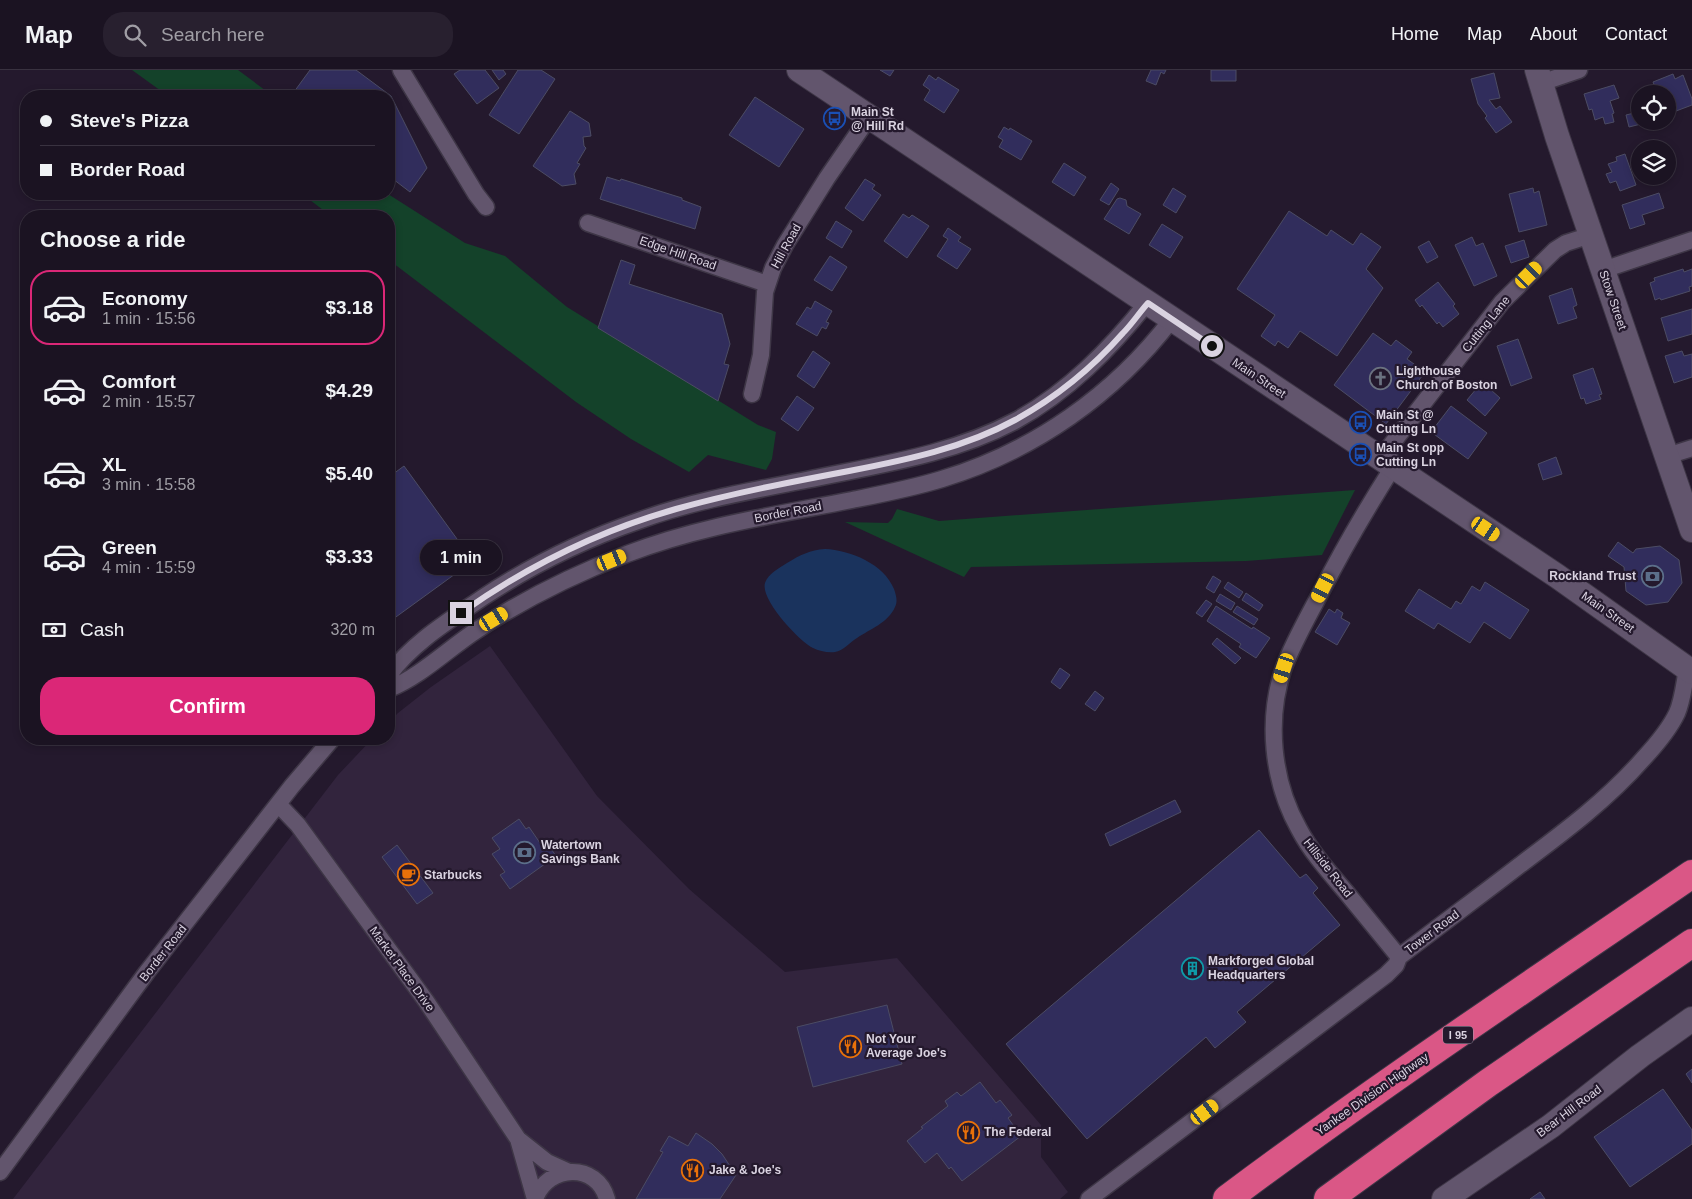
<!DOCTYPE html>
<meta charset="utf-8">
<style>
body{margin:0;font-family:Arial,sans-serif;background:#28202f;color:#f1f3f6;height:100vh;display:flex;flex-direction:column;font-size:19px;white-space:nowrap}
*{box-sizing:border-box;margin:0}
p{font-size:16px;color:#a09ea5}
.icon{flex:none;width:28px;height:28px;fill:none;stroke:currentColor;stroke-width:2;stroke-linecap:round;stroke-linejoin:round}
.map{position:relative;flex:1;overflow:hidden}
.drawer{position:absolute;left:20px;top:140px;width:375px;height:535px;display:flex;flex-direction:column;background:#1b1322;border-radius:20px;box-shadow:0 2px 8px #0003,0 0 0 1px #393240}
.drawer>*{flex:none}
.banner{position:absolute;left:20px;top:20px;width:375px;height:110px;border-radius:20px;box-shadow:0 2px 8px #0003,0 0 0 1px #393240;display:grid;align-content:center;height:110px;padding:0 20px;background:#1b1322}
.tools{position:absolute;left:1631px;top:15px;display:grid;gap:10px}
.tools a{display:grid;place-items:center;width:45px;height:45px;border-radius:50%;background:#1b1322;box-shadow:0 2px 8px #0003,0 0 0 1px #393240;font-size:25px}
.end{position:absolute;width:22px;height:22px;margin:-11px;border:6px solid #dad3e1;background:#111;box-shadow:0 0 0 2px #111}
.from{border-radius:50%}
.bubble{position:absolute;height:35px;border-radius:18px;background:#1b1322;box-shadow:0 2px 8px #0003,0 0 0 1px #393240;font-size:16px;font-weight:700;line-height:35px;text-align:center}
.car{position:absolute;width:15px;height:30px;margin:-15px -8px;border-radius:6px;box-shadow:0 0 4px 1px #0007;background:linear-gradient(#f5c518 24%,#345 0 40%,#f5c518 0 76%,#345 0 86%,#f5c518 0)}
.banner b{display:flex;align-items:center;gap:18px;height:48px;font-size:19px}
.banner b+b{border-top:1px solid #393240}
.banner i{width:12px;height:12px;background:#f1f3f6}
ul{padding:0;list-style:none}
li{display:flex;align-items:center;gap:15px;height:75px;margin:0 10px 8px;padding:0 10px;border:2px solid transparent;border-radius:20px}
li div{flex:1}
li b{display:block;font-size:19px}
li em{font-style:normal;font-weight:700}
li.selected{border-color:#db2777}
li>.icon{width:45px;height:45px;stroke-width:1.5}
h2{padding:0 20px;font-size:22px;line-height:60px}
.pay{display:flex;align-items:center;gap:12px;height:55px;padding:0 20px;font-size:19px}
.pay p{margin-inline-start:auto}
.primary-button{display:flex;gap:10px;margin-top:auto;padding:10px 20px}
.primary-button a{flex:1;height:58px;border-radius:20px;background:#db2777;color:#fff;font-size:20px;font-weight:700;line-height:58px;text-align:center}
header{display:flex;align-items:center;gap:30px;box-sizing:border-box;height:70px;padding:0 25px;background:#1b1322;border-bottom:1px solid #393240}
header strong{font-size:24px}
nav{display:flex;gap:28px;margin-inline-start:auto;font-size:18px}
.search{width:350px;height:45px;background:#28202f;display:flex;align-items:center;gap:12px;box-sizing:border-box;padding:0 18px;border-radius:20px;color:#a09ea5;font-size:19px}
.map>svg:first-child{display:block}
</style>
<header>
<strong>Map</strong>
<div class="search"><svg class="icon" aria-label="search" viewBox="0 0 24 24"><circle cx="10" cy="10" r="6"/><path d="M15 15l6 6"/></svg>Search here</div>
<nav><a>Home</a><a>Map</a><a>About</a><a>Contact</a></nav>
</header>
<div class="map">
<svg width="1692" height="1129" viewBox="0 0 1692 1129">
<rect width="100%" height="100%" fill="#24192d"/>
<path fill="#32243d" d="M 490,576 L 597,726 L 689,819 L 785,902 L 897,888 L 1041,1055 L 1041,1087 L 1068,1122 L 1060,1129 L 13,1129 L 338,705 L 372,669 L 389,669 L 389,652 L 398,643 L 431,617 Z"/>
<path fill="#14422a" d="M 132,0 L 238,0 L 273,26 L 168,26 Z
M 302,124 L 388,124 L 465,173 L 505,186 L 567,237 L 758,355 L 776,362 L 772,389 L 766,400 L 708,385 L 689,402 L 631,369 L 576,332 L 389,190 L 389,146 L 331,146 Z
M 1355,420 L 1322,485 L 1246,491 L 971,497 L 964,507 L 845,452 L 888,453 L 892,449 L 897,439 L 939,451 Z"/>
<path fill="#1a335d" d="M 825,479 C 850,480 884,494 894,519 C 896,525 898,531 895,537 C 888,553 870,559 857,568 C 850,572 843,581 835,582 C 828,583 819,581 813,578 C 799,571 760,529 765,513 C 768,504 779,498 787,493 C 800,485 810,480 825,479 Z"/>
<path fill="#312d5c" stroke="#4c4c64" d="M 310,0 L 356,0 L 391,26 L 427,98 L 410,122 L 389,106 L 389,26 L 291,26 Z
M 460,0 L 485,0 L 499,18 L 477,34 L 454,4 Z
M 492,0 L 503,0 L 506,4 L 499,10 Z
M 518,0 L 541,0 L 555,9 L 519,64 L 489,45 Z
M 880,0 L 894,0 L 890,6 Z
M 1151,0 L 1166,0 L 1164,4 L 1161,2 L 1156,15 L 1146,11 Z
M 1211,0 L 1236,0 L 1236,11 L 1211,11 Z
M 1494,3 L 1500,28 L 1489,30 L 1496,39 L 1500,36 L 1512,52 L 1496,63 L 1485,48 L 1487,46 L 1478,34 L 1471,9 Z
M 1673,4 L 1675,9 L 1683,5 L 1692,29 L 1692,35 L 1668,44 L 1668,24 L 1658,24 L 1653,12 Z
M 929,5 L 936,10 L 938,7 L 959,20 L 944,43 L 924,30 L 930,20 L 923,15 Z
M 1614,15 L 1619,28 L 1610,31 L 1614,43 L 1612,44 L 1614,52 L 1605,54 L 1603,47 L 1595,50 L 1592,39 L 1589,40 L 1584,24 Z
M 755,27 L 804,59 L 779,97 L 729,65 Z
M 570,41 L 589,53 L 591,66 L 583,67 L 584,76 L 586,78 L 577,93 L 580,94 L 574,104 L 576,114 L 562,116 L 533,96 Z
M 1638,42 L 1641,54 L 1629,57 L 1626,45 Z
M 1004,57 L 1009,60 L 1010,58 L 1032,71 L 1021,90 L 999,77 L 1003,70 L 998,67 Z
M 1625,84 L 1636,115 L 1620,121 L 1616,111 L 1610,113 L 1606,104 L 1612,102 L 1608,94 L 1617,91 L 1616,87 Z
M 1064,93 L 1086,107 L 1074,126 L 1052,112 Z
M 607,107 L 620,111 L 621,109 L 682,128 L 682,130 L 701,137 L 695,159 L 600,129 Z
M 865,109 L 875,115 L 872,119 L 881,125 L 863,151 L 845,138 Z
M 1111,113 L 1119,119 L 1109,135 L 1100,130 Z
M 1173,118 L 1186,126 L 1176,143 L 1163,135 Z
M 1533,118 L 1534,123 L 1539,121 L 1547,155 L 1519,162 L 1509,124 Z
M 1659,123 L 1664,138 L 1642,145 L 1645,154 L 1630,159 L 1622,135 Z
M 1120,128 L 1126,130 L 1127,136 L 1141,144 L 1129,164 L 1104,149 L 1117,129 Z
M 1289,141 L 1327,166 L 1331,160 L 1353,175 L 1361,163 L 1381,177 L 1366,199 L 1383,218 L 1337,286 L 1300,261 L 1288,278 L 1278,271 L 1275,276 L 1261,266 L 1275,245 L 1237,219 Z
M 903,144 L 909,148 L 912,145 L 929,156 L 907,188 L 884,171 Z
M 836,151 L 852,161 L 842,178 L 826,168 Z
M 1162,154 L 1183,167 L 1170,188 L 1149,175 Z
M 948,158 L 961,167 L 958,171 L 971,179 L 957,199 L 937,186 L 948,169 L 943,166 Z
M 1472,167 L 1476,176 L 1483,173 L 1497,206 L 1474,216 L 1455,175 Z
M 1524,170 L 1529,187 L 1511,193 L 1505,176 Z
M 1429,171 L 1438,187 L 1427,193 L 1418,177 Z
M 830,186 L 847,197 L 832,221 L 814,210 Z
M 621,190 L 635,195 L 629,214 L 722,244 L 730,274 L 724,294 L 729,295 L 718,331 L 598,258 Z
M 1683,199 L 1684,202 L 1692,199 L 1692,216 L 1689,217 L 1690,221 L 1661,230 L 1660,228 L 1655,230 L 1650,213 L 1655,211 L 1654,208 Z
M 1438,212 L 1455,234 L 1453,236 L 1459,244 L 1443,257 L 1439,252 L 1437,254 L 1422,235 L 1420,237 L 1415,230 Z
M 1572,218 L 1577,235 L 1573,237 L 1577,248 L 1558,254 L 1549,226 Z
M 815,231 L 832,241 L 826,252 L 829,253 L 826,259 L 822,257 L 817,266 L 796,254 L 807,237 L 811,239 Z
M 1692,239 L 1692,264 L 1668,271 L 1661,248 Z
M 1373,263 L 1391,276 L 1396,270 L 1412,282 L 1407,289 L 1425,302 L 1386,354 L 1334,315 Z
M 1518,269 L 1532,308 L 1511,316 L 1497,276 Z
M 813,281 L 830,293 L 814,318 L 797,306 Z
M 1682,281 L 1684,286 L 1692,284 L 1692,307 L 1674,313 L 1665,286 Z
M 1593,298 L 1602,324 L 1599,325 L 1601,329 L 1586,334 L 1584,328 L 1581,329 L 1573,305 Z
M 1482,312 L 1500,328 L 1485,346 L 1467,330 Z
M 797,326 L 814,338 L 798,361 L 781,349 Z
M 1451,336 L 1487,363 L 1468,389 L 1431,362 Z
M 1556,387 L 1562,404 L 1543,410 L 1538,394 Z
M 404,396 L 473,491 L 389,552 L 389,407 Z
M 1618,472 L 1633,483 L 1636,479 L 1660,476 L 1679,490 L 1682,513 L 1668,532 L 1646,535 L 1626,521 L 1624,497 L 1608,486 Z
M 1213,506 L 1221,511 L 1214,523 L 1206,518 Z
M 1228,512 L 1243,522 L 1239,528 L 1224,518 Z
M 1485,512 L 1529,540 L 1510,569 L 1484,552 L 1470,573 L 1438,553 L 1434,559 L 1405,541 L 1419,519 L 1451,539 L 1456,531 L 1461,534 L 1472,516 L 1480,521 Z
M 1246,523 L 1263,535 L 1259,541 L 1242,530 Z
M 1220,524 L 1235,533 L 1231,540 L 1216,531 Z
M 1206,530 L 1212,534 L 1202,547 L 1196,543 Z
M 1216,536 L 1252,559 L 1253,557 L 1270,568 L 1256,588 L 1239,577 L 1241,574 L 1207,551 Z
M 1237,536 L 1258,549 L 1254,555 L 1233,542 Z
M 1329,539 L 1335,543 L 1337,539 L 1343,543 L 1341,548 L 1350,553 L 1337,575 L 1315,562 Z
M 1217,568 L 1241,588 L 1235,594 L 1212,574 Z
M 1060,598 L 1070,605 L 1060,619 L 1051,612 Z
M 1095,621 L 1104,628 L 1095,641 L 1085,634 Z
M 1175,730 L 1181,742 L 1110,776 L 1105,764 Z
M 519,749 L 526,759 L 529,757 L 540,773 L 545,770 L 556,786 L 510,819 L 500,805 L 505,802 L 492,784 L 500,779 L 492,768 Z
M 1259,760 L 1300,808 L 1306,804 L 1318,818 L 1313,823 L 1340,855 L 1237,942 L 1246,952 L 1215,978 L 1206,967 L 1087,1069 L 1006,974 Z
M 397,775 L 433,823 L 417,834 L 382,787 Z
M 887,935 L 902,994 L 813,1017 L 797,957 Z
M 1692,999 L 1692,1013 L 1686,1004 Z
M 980,1012 L 996,1033 L 1000,1030 L 1012,1045 L 1008,1048 L 1021,1066 L 962,1111 L 951,1097 L 949,1099 L 937,1083 L 925,1093 L 907,1071 L 923,1058 L 921,1057 L 948,1036 L 945,1031 L 957,1022 L 961,1026 Z
M 1663,1019 L 1692,1060 L 1692,1074 L 1630,1117 L 1594,1067 Z
M 696,1063 L 712,1074 L 722,1084 L 736,1105 L 720,1129 L 636,1129 L 663,1082 L 660,1081 L 669,1066 L 688,1076 Z
M 1540,1122 L 1545,1129 L 1530,1129 Z"/>
<g fill="none" stroke-linecap="round" stroke-linejoin="round">
<defs>
<path id="street" d="M 401,0 L 476,124 L 486,137
M 1541,13 L 1579,0
M 588,153 L 767,214
M 1603,200 L 1692,170
M 752,324 L 761,285 L 765,222 L 773,198 L 785,175 L 827,108 L 869,47
M 1667,386 L 1692,378
M 1380,389 L 1502,232 L 1555,180 L 1566,173 L 1591,165
M 1393,397 C 1367,438 1343,479 1321,522 C 1308,547 1294,571 1284,597 C 1266,649 1272,711 1299,759 C 1311,782 1329,802 1346,822 C 1364,844 1381,865 1399,887
M 389,605 C 412,573 450,550 482,528 C 530,496 583,470 638,451 C 692,431 750,421 806,410 C 877,395 951,385 1015,351 C 1068,322 1110,279 1147,233
M 389,619 C 421,606 448,579 477,560 C 524,529 575,504 627,484 C 699,456 776,445 852,430 C 882,424 913,418 942,409 C 1034,381 1114,325 1172,249
M 278,734 L 298,755 L 426,931 L 518,1069 L 535,1129
M 518,1069 L 547,1092 L 569,1102
M 0,1102 L 147,902 L 292,716 L 332,669
M 535,1129 C 548,1094 597,1092 607,1129
M 1089,1129 L 1386,905 L 1396,895 L 1399,887 C 1439,856 1480,826 1520,795 C 1564,762 1607,730 1643,689 C 1656,675 1669,660 1677,643 C 1683,629 1684,614 1687,599"/>
<path id="secondary" d="M 799,0 L 1557,506 L 1692,602
M 1537,0 L 1557,66 L 1692,460
M 1444,1129 L 1551,1056 L 1640,986 L 1692,949"/>
<path id="highway" d="M 1227,1129 C 1378,1016 1536,911 1692,804
M 1328,1129 L 1488,1013 L 1692,873"/>
</defs>
<use href="#street" stroke="#3e3646" stroke-width="19"/>
<use href="#secondary" stroke="#3e3646" stroke-width="26"/>
<use href="#highway" stroke="#3e3646" stroke-width="30"/>
<use href="#street" stroke="#62556d" stroke-width="16"/>
<use href="#secondary" stroke="#62556d" stroke-width="24"/>
<use href="#highway" stroke="#da5786" stroke-width="28"/>
</g>
<g fill="none" stroke-linecap="round" stroke-linejoin="round">
<path stroke="#dad3e1" stroke-width="6" d="M 461,543 C 526,497 598,461 676,439 C 733,423 791,412 849,401 C 906,390 964,378 1015,350 C 1055,328 1093,297 1123,263 C 1132,254 1139,243 1148,233 L 1212,276"/>
</g>
<defs>
<symbol id="bus-ring" viewBox="-11 -11 22 22"><circle r="9.5" fill="#24192d" stroke="#1a4fb4" stroke-width="1.5"/><path d="M-5-6H5V4H4V6H2V4H-2V6H-4V4H-5ZM-3.5-4V0h7V-4ZM-3.5 1.2v1.5H-2V1.2ZM2 1.2v1.5H3.5V1.2Z" fill="#1a4fb4"/></symbol>
<symbol id="church-ring" viewBox="-11 -11 22 22"><circle r="9.5" fill="#24192d" stroke="#6b7280" stroke-width="1.5"/><path d="M-1.2-6h2.4v3.5h3.3v2.4h-3.3V6h-2.4V-.1h-3.3v-2.4h3.3Z" fill="#6b7280"/></symbol>
<symbol id="bank-ring" viewBox="-11 -11 22 22"><circle r="9.5" fill="#24192d" stroke="#5c6f8a" stroke-width="1.5"/><path d="M-6-4H6V4H-6ZM0-2.3a2.3 2.3 0 1 0 0 4.6a2.3 2.3 0 1 0 0-4.6Z" fill="#5c6f8a"/></symbol>
<symbol id="cafe-ring" viewBox="-11 -11 22 22"><circle r="9.5" fill="#24192d" stroke="#e8710a" stroke-width="1.5"/><path d="M-5.5-4.5H6V0H3Q3 3.5 0 3.5H-2.5Q-5.5 3.5-5.5 0ZM3-3.2v2h1.7v-2ZM-6 4.5H4V6H-6Z" fill="#e8710a"/></symbol>
<symbol id="building-ring" viewBox="-11 -11 22 22"><circle r="9.5" fill="#24192d" stroke="#0f9aa8" stroke-width="1.5"/><path d="M-4-6H4V6H1V3H-1V6H-4ZM-2.5-4.3h1.7v1.8h-1.7ZM.8-4.3h1.7v1.8H.8ZM-2.5-1h1.7V.8h-1.7ZM.8-1h1.7V.8H.8Z" fill="#0f9aa8"/></symbol>
<symbol id="restaurant-ring" viewBox="-11 -11 22 22"><circle r="9.5" fill="#24192d" stroke="#e8710a" stroke-width="1.5"/><path d="M-5-6h1v4h1v-4h1v4h1v-4h1v5L-1.5 .5V6h-2V.5L-5-1ZM5-6V6H3V1.5H1.5Q1.5-4 5-6Z" fill="#e8710a"/></symbol>
</defs>
<g fill-rule="evenodd">
<use href="#bus-ring" x="822" y="36" width="25" height="25"/>
<use href="#church-ring" x="1368" y="296" width="25" height="25"/>
<use href="#bus-ring" x="1348" y="340" width="25" height="25"/>
<use href="#bus-ring" x="1348" y="372" width="25" height="25"/>
<use href="#bank-ring" x="1640" y="494" width="25" height="25"/>
<use href="#bank-ring" x="512" y="770" width="25" height="25"/>
<use href="#cafe-ring" x="396" y="792" width="25" height="25"/>
<use href="#building-ring" x="1180" y="886" width="25" height="25"/>
<use href="#restaurant-ring" x="838" y="964" width="25" height="25"/>
<use href="#restaurant-ring" x="956" y="1050" width="25" height="25"/>
<use href="#restaurant-ring" x="680" y="1088" width="25" height="25"/>
</g>
<g text-anchor="middle" dominant-baseline="central" stroke-width="4.5" stroke-linejoin="round" paint-order="stroke">
<rect fill="#24192d" stroke="#a39bab" stroke-width="1" x="1443" y="956.5" width="30" height="17" rx="4"/>
<g font-size="11" font-weight="bold" fill="#dad3e1">
<text x="1458" y="965">I 95</text>
</g>
<g font-size="12" font-weight="bold" fill="#dad3e1" stroke="#24192d" text-anchor="start">
<text x="851" y="42">Main St<tspan x="851" dy="14">@ Hill Rd</tspan></text>
<text x="1396" y="301">Lighthouse<tspan x="1396" dy="14">Church of Boston</tspan></text>
<text x="1376" y="345">Main St @<tspan x="1376" dy="14">Cutting Ln</tspan></text>
<text x="1376" y="378">Main St opp<tspan x="1376" dy="14">Cutting Ln</tspan></text>
<text x="1636" y="506" text-anchor="end">Rockland Trust</text>
<text x="541" y="775">Watertown<tspan x="541" dy="14">Savings Bank</tspan></text>
<text x="424" y="805">Starbucks</text>
<text x="1208" y="891">Markforged Global<tspan x="1208" dy="14">Headquarters</tspan></text>
<text x="866" y="969">Not Your<tspan x="866" dy="14">Average Joe's</tspan></text>
<text x="984" y="1062">The Federal</text>
<text x="709" y="1100">Jake &amp; Joe's</text>
</g>
<g font-size="12" fill="#dad3e1" stroke="#24192d">
<text transform="translate(786 176) rotate(-61)">Hill Road</text>
<text transform="translate(678 183) rotate(19)">Edge Hill Road</text>
<text transform="translate(1613 230) rotate(71)">Stow Street</text>
<text transform="translate(1486 254) rotate(-51)">Cutting Lane</text>
<text transform="translate(1259 308) rotate(34)">Main Street</text>
<text transform="translate(788 442) rotate(-11)">Border Road</text>
<text transform="translate(1608 542) rotate(35)">Main Street</text>
<text transform="translate(1328 798) rotate(52)">Hillside Road</text>
<text transform="translate(1432 862) rotate(-37)">Tower Road</text>
<text transform="translate(163 883) rotate(-52)">Border Road</text>
<text transform="translate(402 899) rotate(54)">Market Place Drive</text>
<text transform="translate(1372 1024) rotate(-35)">Yankee Division Highway</text>
<text transform="translate(1569 1041) rotate(-37)">Bear Hill Road</text>
</g>
</g>
</svg>
<div class="tools">
<a><svg class="icon" aria-label="locate" viewBox="0 0 24 24"><circle cx="12" cy="12" r="6"/><path d="M12 2v4M12 18v4M2 12h4M18 12h4"/></svg></a>
<a><svg class="icon" aria-label="layers" viewBox="0 0 24 24"><path d="M12 4l9 5-9 5-9-5zM3 14l9 5 9-5"/></svg></a>
</div>
<i class="end from" style="left:1212px;top:276px"></i>
<i class="end" style="left:461px;top:543px"></i>
<div class="bubble" style="left:420px;top:470px;width:82px">1 min</div>
<i class="car" style="left:1529px;top:205px;rotate:45deg"></i>
<i class="car" style="left:1486px;top:459px;rotate:124deg"></i>
<i class="car" style="left:612px;top:490px;rotate:68deg"></i>
<i class="car" style="left:1323px;top:518px;rotate:207deg"></i>
<i class="car" style="left:494px;top:549px;rotate:59deg"></i>
<i class="car" style="left:1284px;top:598px;rotate:198deg"></i>
<i class="car" style="left:1205px;top:1042px;rotate:53deg"></i>
<div class="banner">
<b><i class="from"></i>Steve's Pizza</b>
<b><i></i>Border Road</b>
</div>
<section class="drawer">
<h2>Choose a ride</h2>
<ul>
<li class="selected"><svg class="icon" aria-label="car" viewBox="0 0 24 24"><path d="M5 17H2v-5l4-1 3-4h7l3 4 3 1v5h-3M9 17h6M6 11h13"/><circle cx="7" cy="17" r="2"/><circle cx="17" cy="17" r="2"/></svg><div><b>Economy</b><p>1 min · 15:56</p></div><em>$3.18</em></li>
<li><svg class="icon" aria-label="car" viewBox="0 0 24 24"><path d="M5 17H2v-5l4-1 3-4h7l3 4 3 1v5h-3M9 17h6M6 11h13"/><circle cx="7" cy="17" r="2"/><circle cx="17" cy="17" r="2"/></svg><div><b>Comfort</b><p>2 min · 15:57</p></div><em>$4.29</em></li>
<li><svg class="icon" aria-label="car" viewBox="0 0 24 24"><path d="M5 17H2v-5l4-1 3-4h7l3 4 3 1v5h-3M9 17h6M6 11h13"/><circle cx="7" cy="17" r="2"/><circle cx="17" cy="17" r="2"/></svg><div><b>XL</b><p>3 min · 15:58</p></div><em>$5.40</em></li>
<li><svg class="icon" aria-label="car" viewBox="0 0 24 24"><path d="M5 17H2v-5l4-1 3-4h7l3 4 3 1v5h-3M9 17h6M6 11h13"/><circle cx="7" cy="17" r="2"/><circle cx="17" cy="17" r="2"/></svg><div><b>Green</b><p>4 min · 15:59</p></div><em>$3.33</em></li>
</ul>
<div class="pay"><svg class="icon" aria-label="cash" viewBox="0 0 24 24"><path d="M3 7h18v10H3z"/><circle cx="12" cy="12" r="2"/></svg>Cash<p>320 m</p></div>
<div class="primary-button"><a>Confirm</a></div>
</section>
</div>
